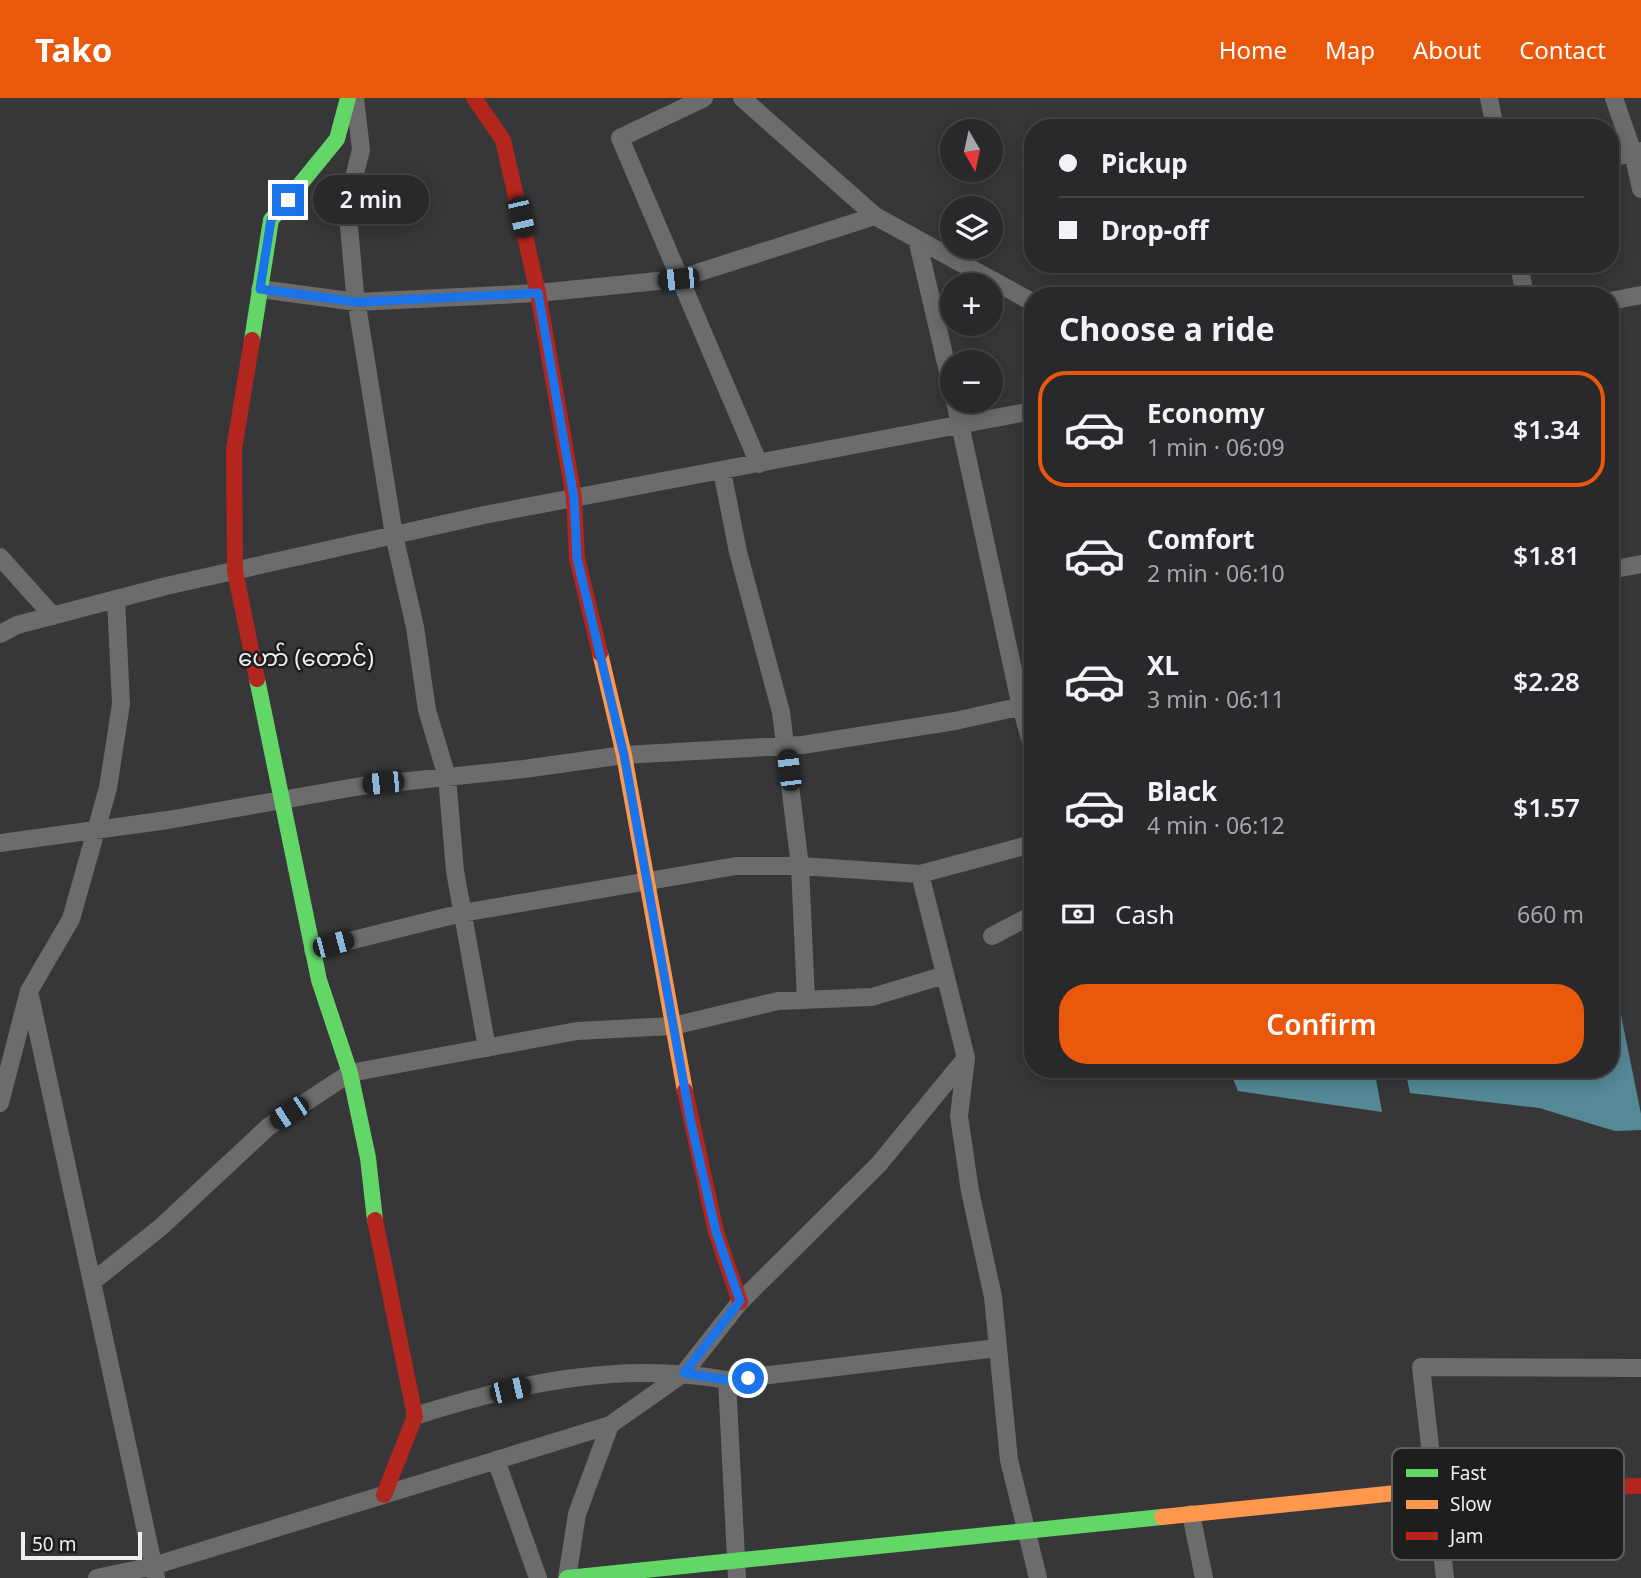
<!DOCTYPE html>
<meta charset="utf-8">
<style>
body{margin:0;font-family:"Noto Sans","Noto Sans Myanmar",sans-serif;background:#353537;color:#f1f3f6;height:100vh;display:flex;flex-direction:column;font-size:26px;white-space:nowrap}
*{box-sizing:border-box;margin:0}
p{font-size:23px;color:#a5a6a9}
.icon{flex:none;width:38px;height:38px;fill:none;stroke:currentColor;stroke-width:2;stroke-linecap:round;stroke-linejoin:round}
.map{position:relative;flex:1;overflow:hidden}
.sheet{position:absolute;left:1024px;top:189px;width:595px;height:791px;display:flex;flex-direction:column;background:#29292b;border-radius:28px;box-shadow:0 4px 18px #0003,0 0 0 2px #454547}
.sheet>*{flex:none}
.guide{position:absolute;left:1024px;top:21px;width:595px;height:154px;border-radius:28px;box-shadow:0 4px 18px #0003,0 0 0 2px #454547;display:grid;align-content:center;height:154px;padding:0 35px;background:#29292b}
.needle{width:46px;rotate:171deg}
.controls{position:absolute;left:940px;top:21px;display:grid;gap:14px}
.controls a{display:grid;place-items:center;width:63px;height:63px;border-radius:50%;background:#29292b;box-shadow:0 4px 18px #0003,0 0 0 2px #454547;font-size:35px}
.scale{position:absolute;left:21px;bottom:18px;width:121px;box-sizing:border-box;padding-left:7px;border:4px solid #efeff1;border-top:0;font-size:19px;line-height:24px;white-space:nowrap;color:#efeff1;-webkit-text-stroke:5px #1e1e1f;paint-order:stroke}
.end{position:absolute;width:32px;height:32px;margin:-16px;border:9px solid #1a73e8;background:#fff;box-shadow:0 0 0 4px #fff}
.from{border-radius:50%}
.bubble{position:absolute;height:49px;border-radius:24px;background:#29292b;box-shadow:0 4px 18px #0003,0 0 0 2px #454547;font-size:23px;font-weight:600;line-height:49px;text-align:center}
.car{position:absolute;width:21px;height:42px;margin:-21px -10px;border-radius:9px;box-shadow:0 0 5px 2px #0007;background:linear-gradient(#222 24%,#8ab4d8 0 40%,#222 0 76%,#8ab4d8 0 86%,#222 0)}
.guide b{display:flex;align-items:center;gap:24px;height:66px;font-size:26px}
.guide b+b{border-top:2px solid #454547}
.guide i{width:18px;height:18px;background:#f1f3f6}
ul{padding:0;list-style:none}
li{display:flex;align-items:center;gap:21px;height:116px;margin:0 14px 10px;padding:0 21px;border:4px solid transparent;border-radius:28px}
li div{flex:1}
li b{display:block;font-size:26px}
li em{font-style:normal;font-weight:600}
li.active{border-color:#ea580c}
li>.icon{width:63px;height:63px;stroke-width:1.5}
h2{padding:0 35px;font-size:32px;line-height:84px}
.pay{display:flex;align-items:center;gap:18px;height:77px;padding:0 35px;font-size:26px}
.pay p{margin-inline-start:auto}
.primary-button{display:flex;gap:14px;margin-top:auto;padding:14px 35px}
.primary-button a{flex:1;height:80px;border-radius:28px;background:#ea580c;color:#fff;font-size:28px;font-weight:600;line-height:80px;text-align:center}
header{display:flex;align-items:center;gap:42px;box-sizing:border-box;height:98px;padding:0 35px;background:#ea580c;color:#fff}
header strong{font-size:33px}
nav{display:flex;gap:38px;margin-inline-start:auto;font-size:24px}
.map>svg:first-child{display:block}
</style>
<header>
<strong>Tako</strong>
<nav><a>Home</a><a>Map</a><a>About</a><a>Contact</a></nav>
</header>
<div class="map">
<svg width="1641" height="1480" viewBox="0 0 1641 1480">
<rect width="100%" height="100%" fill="#373739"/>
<path fill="#558996" d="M 1610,863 L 1641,1016 L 1641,1032 L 1615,1033 L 1539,1010 L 1410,995 L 1405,971 L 1610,971 Z
M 1229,971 L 1374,971 L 1382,1014 L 1238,993 Z"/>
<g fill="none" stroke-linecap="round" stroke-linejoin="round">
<path stroke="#6c6c6c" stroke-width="18" d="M 355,0 L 361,52 L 347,107 L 355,195 L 394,437 L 415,529 L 427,612 L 447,679 L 455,773 L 487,950
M 704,0 L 620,40 L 759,366
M 742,0 L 875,118 L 1032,204
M 1489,0 L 1495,30
M 1614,0 L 1633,55 L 1641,91
M 1610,60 L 1641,53
M 917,141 L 952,291
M 1519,166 L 1525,198
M 260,191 L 357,204 L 538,195 L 678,181 L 875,118
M 1610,203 L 1641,197
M 955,303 L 1021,609 L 1032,647
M 722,373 L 738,454 L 781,614 L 800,768 L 806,902
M 0,459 L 53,518
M 1610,472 L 1641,466
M 0,536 L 17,527 L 166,488 L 484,417 L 1032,313
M 0,745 L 168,722 L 361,688 L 524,671 L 624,657 L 802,647 L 955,623 L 1032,606
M 920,776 L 966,960 L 959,1018 L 970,1093 L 993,1199 L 1009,1362 L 1038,1480
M 992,838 L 1032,817
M 313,852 L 462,815 L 736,768 L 800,768 L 920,776 L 1032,746
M 29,893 L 156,1480
M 0,1005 L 29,893 L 71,821 L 108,690 L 121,606 L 116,501
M 92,1184 L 161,1129 L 268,1029 L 350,975 L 577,933 L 673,928 L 778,903 L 872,899 L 945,877
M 727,1282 L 737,1480
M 415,1318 C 518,1285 620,1263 727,1282 L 997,1250
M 496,1362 L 538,1480
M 1191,1416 L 1204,1480
M 97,1480 L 153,1468 L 610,1327
M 567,1480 L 577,1416 L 610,1327 L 684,1275 L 740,1204 L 879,1066 L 966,960
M 1445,1480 L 1421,1269 L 1641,1270"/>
<path stroke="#63d668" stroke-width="16" d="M 252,242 L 271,122 L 337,41 L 348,0
M 257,581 L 319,882 L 350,975 L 368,1060 L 375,1122
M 567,1480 L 1162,1419"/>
<path stroke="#ff974d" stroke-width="16" d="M 600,555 L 624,657 L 685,993
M 1162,1419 L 1435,1391 L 1550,1389"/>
<path stroke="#b3261e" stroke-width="16" d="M 474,0 L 503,42 L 538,195 L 574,400 L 577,460 L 600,555
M 252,242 L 234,351 L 235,473 L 257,581
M 685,993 L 716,1134 L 740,1204
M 375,1122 L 415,1318 L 384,1397
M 1550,1389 L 1641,1388"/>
</g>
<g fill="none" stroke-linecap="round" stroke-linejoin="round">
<path stroke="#1a73e8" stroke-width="9" d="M 288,102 L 271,122 L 260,191 L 357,204 L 538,195 L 574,400 L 577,460 L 624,657 L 691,1025 L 716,1134 L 740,1203 L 684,1275 L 727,1282 L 748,1280"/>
</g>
<g text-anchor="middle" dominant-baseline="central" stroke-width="5" stroke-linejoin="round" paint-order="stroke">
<g font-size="23" fill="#efeff1" stroke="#1e1e1f">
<text x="306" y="559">ဟော် (တောင်)</text>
</g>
</g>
<rect x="1392" y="1350" width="232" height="112" rx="10" fill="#1e1e1f" stroke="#5d5d5e" stroke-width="2"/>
<rect x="1406" y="1371" width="32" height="8" fill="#63d668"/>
<rect x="1406" y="1402" width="32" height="9" fill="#ff974d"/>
<rect x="1406" y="1434" width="32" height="8" fill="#b3261e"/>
<g font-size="19" fill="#efeff1">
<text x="1450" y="1382">Fast</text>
<text x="1450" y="1413">Slow</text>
<text x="1450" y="1445">Jam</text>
</g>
</svg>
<div class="controls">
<a><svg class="needle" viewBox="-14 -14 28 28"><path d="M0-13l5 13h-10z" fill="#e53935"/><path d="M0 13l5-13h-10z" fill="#a5a6a9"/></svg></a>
<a><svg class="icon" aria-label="layers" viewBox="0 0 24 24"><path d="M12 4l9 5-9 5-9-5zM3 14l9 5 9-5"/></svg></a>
<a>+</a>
<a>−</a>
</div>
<div class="scale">50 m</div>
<i class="end from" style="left:748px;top:1280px"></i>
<i class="end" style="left:288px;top:102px"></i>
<div class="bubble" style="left:313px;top:77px;width:116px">2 min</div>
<i class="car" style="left:521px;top:119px;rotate:167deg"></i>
<i class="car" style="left:678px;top:181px;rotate:264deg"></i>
<i class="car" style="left:789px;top:672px;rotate:353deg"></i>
<i class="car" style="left:383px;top:685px;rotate:264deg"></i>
<i class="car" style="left:333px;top:846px;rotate:75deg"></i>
<i class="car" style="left:289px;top:1015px;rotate:237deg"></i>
<i class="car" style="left:510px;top:1292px;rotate:77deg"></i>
<div class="guide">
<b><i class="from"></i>Pickup</b>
<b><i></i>Drop-off</b>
</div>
<section class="sheet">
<h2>Choose a ride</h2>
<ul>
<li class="active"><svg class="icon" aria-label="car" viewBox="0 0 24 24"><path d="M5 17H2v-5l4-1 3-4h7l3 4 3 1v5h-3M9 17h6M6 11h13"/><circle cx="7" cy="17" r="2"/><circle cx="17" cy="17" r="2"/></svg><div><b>Economy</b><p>1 min · 06:09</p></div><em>$1.34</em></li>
<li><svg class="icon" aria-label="car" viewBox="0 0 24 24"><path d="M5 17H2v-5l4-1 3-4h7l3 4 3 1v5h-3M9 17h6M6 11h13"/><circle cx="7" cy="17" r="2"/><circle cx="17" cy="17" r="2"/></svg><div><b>Comfort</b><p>2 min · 06:10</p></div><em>$1.81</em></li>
<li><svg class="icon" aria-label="car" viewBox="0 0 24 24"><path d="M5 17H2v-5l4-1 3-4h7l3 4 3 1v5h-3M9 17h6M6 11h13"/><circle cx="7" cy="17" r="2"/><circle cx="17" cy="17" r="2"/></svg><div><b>XL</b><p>3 min · 06:11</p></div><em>$2.28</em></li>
<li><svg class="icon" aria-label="car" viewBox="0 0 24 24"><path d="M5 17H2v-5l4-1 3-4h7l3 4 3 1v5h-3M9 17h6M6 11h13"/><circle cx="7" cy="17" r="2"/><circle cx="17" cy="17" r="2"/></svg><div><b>Black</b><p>4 min · 06:12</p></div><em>$1.57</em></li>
</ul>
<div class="pay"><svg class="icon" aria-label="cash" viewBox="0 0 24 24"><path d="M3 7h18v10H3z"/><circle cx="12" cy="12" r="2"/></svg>Cash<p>660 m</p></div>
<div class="primary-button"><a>Confirm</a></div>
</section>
</div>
